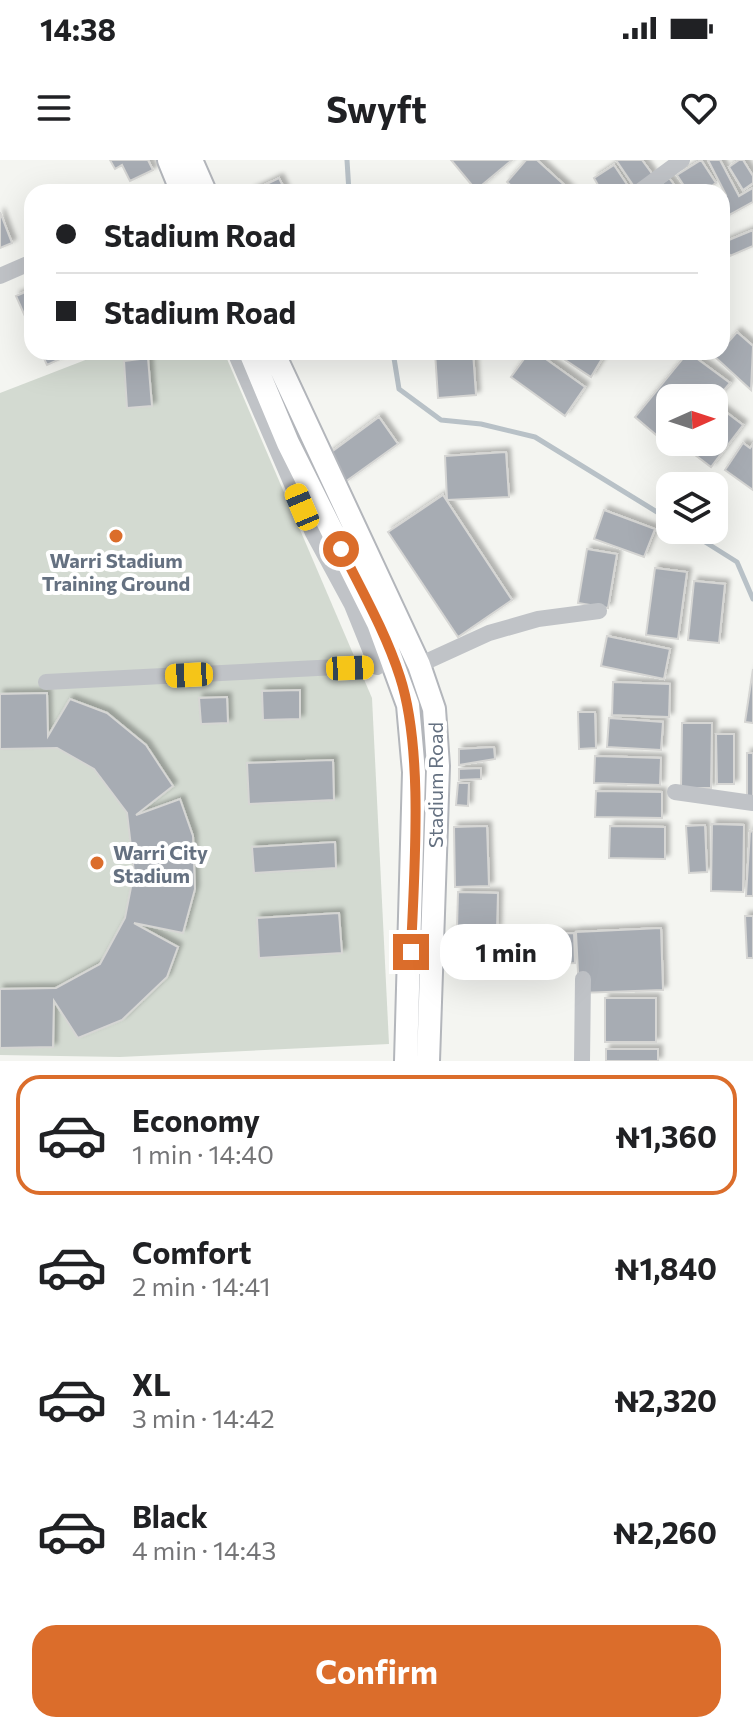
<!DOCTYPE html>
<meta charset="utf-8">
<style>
body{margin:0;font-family:Commissioner,sans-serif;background:#f6f6f6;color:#202124;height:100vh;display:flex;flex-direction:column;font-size:30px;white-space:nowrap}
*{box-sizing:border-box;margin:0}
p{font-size:26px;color:#757577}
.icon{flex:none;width:44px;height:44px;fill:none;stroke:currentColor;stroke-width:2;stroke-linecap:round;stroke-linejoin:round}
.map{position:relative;height:901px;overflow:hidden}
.details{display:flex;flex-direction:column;background:#fff;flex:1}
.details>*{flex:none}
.top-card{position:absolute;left:24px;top:24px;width:706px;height:176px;border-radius:24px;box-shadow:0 8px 32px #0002;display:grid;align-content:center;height:176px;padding:0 32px;background:#fff}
.needle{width:52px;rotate:87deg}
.tools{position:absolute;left:656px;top:224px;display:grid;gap:16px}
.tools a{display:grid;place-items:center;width:72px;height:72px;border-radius:16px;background:#fff;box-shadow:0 8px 32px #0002;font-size:40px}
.end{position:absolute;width:36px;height:36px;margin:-18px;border:10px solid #db6d2b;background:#fff;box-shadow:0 0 0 4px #fff}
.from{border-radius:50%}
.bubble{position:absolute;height:56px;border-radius:24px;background:#fff;box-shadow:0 8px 32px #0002;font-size:26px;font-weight:700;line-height:56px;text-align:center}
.car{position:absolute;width:24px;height:48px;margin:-24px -12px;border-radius:10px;box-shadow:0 0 6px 2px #0007;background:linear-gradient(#f5c518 24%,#345 0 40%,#f5c518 0 76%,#345 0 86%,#f5c518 0)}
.top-card b{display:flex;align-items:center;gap:28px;height:76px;font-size:30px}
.top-card b+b{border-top:2px solid #e0e0e0}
.top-card i{width:20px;height:20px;background:#202124}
ul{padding:14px 0 0;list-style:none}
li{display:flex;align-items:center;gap:24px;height:120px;margin:0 16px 12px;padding:0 16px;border:4px solid transparent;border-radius:24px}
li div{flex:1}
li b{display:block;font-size:30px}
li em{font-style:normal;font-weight:700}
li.selected{border-color:#db6d2b}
li>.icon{width:72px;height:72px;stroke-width:1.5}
.cta{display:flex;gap:16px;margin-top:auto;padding:16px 32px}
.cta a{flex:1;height:92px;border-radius:24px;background:#db6d2b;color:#fff;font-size:32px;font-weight:700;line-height:92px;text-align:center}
.status{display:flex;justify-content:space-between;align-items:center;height:56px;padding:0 40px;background:#fff;direction:ltr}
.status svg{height:22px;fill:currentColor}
header{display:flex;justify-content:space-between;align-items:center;height:104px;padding:0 32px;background:#fff;font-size:36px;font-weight:700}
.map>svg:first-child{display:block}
</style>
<div class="status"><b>14:38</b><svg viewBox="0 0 49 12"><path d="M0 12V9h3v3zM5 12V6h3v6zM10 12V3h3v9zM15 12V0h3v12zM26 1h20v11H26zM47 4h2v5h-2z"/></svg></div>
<header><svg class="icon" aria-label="menu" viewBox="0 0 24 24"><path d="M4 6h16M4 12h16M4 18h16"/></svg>Swyft<svg class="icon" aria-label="heart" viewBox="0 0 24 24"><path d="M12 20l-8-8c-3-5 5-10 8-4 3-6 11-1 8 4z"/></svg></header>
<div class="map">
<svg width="753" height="901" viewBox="0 0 753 901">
<defs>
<filter id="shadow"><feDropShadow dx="4" dy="-4" stdDeviation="2" flood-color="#0004"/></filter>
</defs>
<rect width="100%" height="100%" fill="#f4f5f1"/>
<path fill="#d3dad1" d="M 106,192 L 224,192 L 372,538 L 389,884 L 120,897 L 0,895 L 0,233 Z"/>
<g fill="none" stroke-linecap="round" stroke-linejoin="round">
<path stroke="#b8c1c7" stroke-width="5" d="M 347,0 L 349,32
M 393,192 L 399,229 L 441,260 L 481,264 L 535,277 L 670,360
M 686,370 L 737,402 L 753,439"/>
</g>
<path fill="#a7acb3" stroke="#d6d6d4" stroke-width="2" filter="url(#shadow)" d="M 110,0 L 148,0 L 153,10 L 130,21 L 122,5 L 115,9 Z
M 451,0 L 512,0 L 476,30 Z
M 526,0 L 537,0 L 570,30 L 518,32 L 507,22 Z
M 616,0 L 642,0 L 653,15 L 635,28 Z
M 701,0 L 716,23 L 702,32 L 688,32 L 677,15 Z
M 708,0 L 720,0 L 739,36 L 753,28 L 753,42 L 722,59 L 722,37 L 726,35 Z
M 739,0 L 743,0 L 753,16 L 753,23 L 743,30 L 729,7 Z
M 614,5 L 632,32 L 602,32 L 594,18 Z
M 279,18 L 286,32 L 250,32 Z
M 669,18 L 680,32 L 651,32 Z
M 0,52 L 12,83 L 0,88 Z
M 753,70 L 753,86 L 730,96 L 724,82 Z
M 32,129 L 32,172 L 16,136 Z
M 737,172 L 753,186 L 751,230 L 715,197 Z
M 41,192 L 70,192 L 71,194 L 47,205 Z
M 435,192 L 473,192 L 476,235 L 438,238 Z
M 529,192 L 536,192 L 585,227 L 565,256 L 511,217 Z
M 553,192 L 606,192 L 591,217 Z
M 688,192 L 730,223 L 714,242 L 714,238 L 670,238 L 670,282 L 681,282 L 674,290 L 635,257 Z
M 148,198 L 152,246 L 127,248 L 124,201 Z
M 718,246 L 743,265 L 711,307 L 686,288 L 691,282 L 714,282 L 714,252 Z
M 379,257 L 398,284 L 345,322 L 326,296 Z
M 743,283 L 750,288 L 753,284 L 753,330 L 725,310 Z
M 506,292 L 509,337 L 447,340 L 445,296 Z
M 443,335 L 512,440 L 458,477 L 388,372 Z
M 604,350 L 655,369 L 644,397 L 594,379 Z
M 587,389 L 617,394 L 608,448 L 578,443 Z
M 655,408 L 687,412 L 678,479 L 646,475 Z
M 694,421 L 725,424 L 719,483 L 688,480 Z
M 607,476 L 670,489 L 664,519 L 601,506 Z
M 753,509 L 753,563 L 745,562 Z
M 613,522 L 670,524 L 669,557 L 612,555 Z
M 300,530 L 300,559 L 263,560 L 262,531 Z
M 47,533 L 48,576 L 70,539 L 107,553 L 146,585 L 173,626 L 136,655 L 180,639 L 193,676 L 195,729 L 183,773 L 134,763 L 178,787 L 167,817 L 122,860 L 78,878 L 54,841 L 53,887 L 0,888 L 0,829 L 56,828 L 100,804 L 125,758 L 134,712 L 127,653 L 94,609 L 57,588 L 0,589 L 0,534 Z
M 227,537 L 228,563 L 201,564 L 199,538 Z
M 578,552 L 595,552 L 596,588 L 579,589 Z
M 609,558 L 663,562 L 661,590 L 607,587 Z
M 682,563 L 712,563 L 711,628 L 681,628 Z
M 716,574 L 734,574 L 734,624 L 717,624 Z
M 494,587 L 495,599 L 459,605 L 459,589 Z
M 747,593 L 753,593 L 753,640 L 747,640 Z
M 595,596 L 661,598 L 660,625 L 594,623 Z
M 333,600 L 334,640 L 249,644 L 247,603 Z
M 481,608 L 481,619 L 459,620 L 459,609 Z
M 458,623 L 469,623 L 468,646 L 456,645 Z
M 596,631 L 662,632 L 662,658 L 595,657 Z
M 712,664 L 744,665 L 743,732 L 711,731 Z
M 705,665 L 707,712 L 689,713 L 686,666 Z
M 487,666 L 489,726 L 455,727 L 454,667 Z
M 610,666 L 665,667 L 665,699 L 609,698 Z
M 750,671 L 753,672 L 753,736 L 746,736 Z
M 335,682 L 336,708 L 254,713 L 252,687 Z
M 458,732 L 498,733 L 497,769 L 457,768 Z
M 339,753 L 342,793 L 259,798 L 257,758 Z
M 745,756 L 753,756 L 753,798 L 747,798 Z
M 661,768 L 663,830 L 579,833 L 576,772 Z
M 450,772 L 485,773 L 485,813 L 450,812 Z
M 574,773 L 575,803 L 495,806 L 494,775 Z
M 605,838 L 656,838 L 656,882 L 605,882 Z
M 606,889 L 658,889 L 658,901 L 606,901 Z"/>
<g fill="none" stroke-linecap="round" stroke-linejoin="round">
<defs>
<path id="secondary" d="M 169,0 L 182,32
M 191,0 L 205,32
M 250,192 L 288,283 L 378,463 L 408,545 L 414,612 L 406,901
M 273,192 L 419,505 L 434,549 L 438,606 L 428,901"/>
</defs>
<use href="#secondary" stroke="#b3b6bb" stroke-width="26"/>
<path stroke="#c0c3c7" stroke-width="16" d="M 639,32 L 682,0
M 0,116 L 32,102
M 235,192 L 313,373 L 352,445 L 377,507
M 419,505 L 489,473 L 538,459 L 599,451
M 46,522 L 396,504
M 675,632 L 753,643
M 582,901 L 583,819"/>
<use href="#secondary" stroke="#fff" stroke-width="22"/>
</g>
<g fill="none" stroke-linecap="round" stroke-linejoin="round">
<path stroke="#db6d2b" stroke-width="10" d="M 341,389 C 362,431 386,473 400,517 C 424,591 414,712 411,792"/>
</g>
<g fill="#db6d2b" stroke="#fff" stroke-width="3">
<circle cx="116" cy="376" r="8"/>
<circle cx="97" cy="703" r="8"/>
</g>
<g text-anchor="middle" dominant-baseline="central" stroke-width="8" stroke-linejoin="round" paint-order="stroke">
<g font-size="20" font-weight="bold" fill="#657181" stroke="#fff">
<text x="116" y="400">Warri Stadium<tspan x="116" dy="23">Training Ground</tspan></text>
<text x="113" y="692" text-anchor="start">Warri City<tspan x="113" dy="23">Stadium</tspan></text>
</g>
<g font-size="20" fill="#657181" stroke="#fff">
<text transform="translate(435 625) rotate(-90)">Stadium Road</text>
</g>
</g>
</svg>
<div class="tools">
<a><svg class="needle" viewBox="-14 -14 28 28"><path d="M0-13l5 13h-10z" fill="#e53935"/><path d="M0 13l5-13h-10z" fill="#757577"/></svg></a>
<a><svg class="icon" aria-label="layers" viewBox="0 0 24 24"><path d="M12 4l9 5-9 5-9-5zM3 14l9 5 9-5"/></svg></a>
</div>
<i class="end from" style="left:341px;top:389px"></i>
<i class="end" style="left:411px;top:792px"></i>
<div class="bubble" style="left:440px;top:764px;width:132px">1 min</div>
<i class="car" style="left:302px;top:347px;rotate:337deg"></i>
<i class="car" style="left:350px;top:508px;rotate:88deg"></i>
<i class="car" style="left:189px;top:515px;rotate:267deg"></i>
<div class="top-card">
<b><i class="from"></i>Stadium Road</b>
<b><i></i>Stadium Road</b>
</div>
</div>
<section class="details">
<ul>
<li class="selected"><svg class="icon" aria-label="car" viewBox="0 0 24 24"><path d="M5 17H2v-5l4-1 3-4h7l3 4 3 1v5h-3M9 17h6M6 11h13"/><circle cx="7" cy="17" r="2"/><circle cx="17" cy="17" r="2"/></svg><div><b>Economy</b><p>1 min · 14:40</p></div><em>₦1,360</em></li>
<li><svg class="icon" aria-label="car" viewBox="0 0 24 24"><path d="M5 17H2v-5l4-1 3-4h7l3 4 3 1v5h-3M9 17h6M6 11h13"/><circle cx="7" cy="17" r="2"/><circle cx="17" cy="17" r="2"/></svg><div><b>Comfort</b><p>2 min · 14:41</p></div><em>₦1,840</em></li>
<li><svg class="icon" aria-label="car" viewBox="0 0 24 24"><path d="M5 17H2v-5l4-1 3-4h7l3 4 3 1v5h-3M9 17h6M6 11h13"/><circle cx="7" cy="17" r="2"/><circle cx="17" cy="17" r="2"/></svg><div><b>XL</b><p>3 min · 14:42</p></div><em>₦2,320</em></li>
<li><svg class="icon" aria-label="car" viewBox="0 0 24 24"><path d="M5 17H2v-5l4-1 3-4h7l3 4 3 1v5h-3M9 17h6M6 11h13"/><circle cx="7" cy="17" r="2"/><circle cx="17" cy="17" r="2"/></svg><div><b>Black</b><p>4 min · 14:43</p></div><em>₦2,260</em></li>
</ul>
<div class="cta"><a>Confirm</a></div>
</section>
